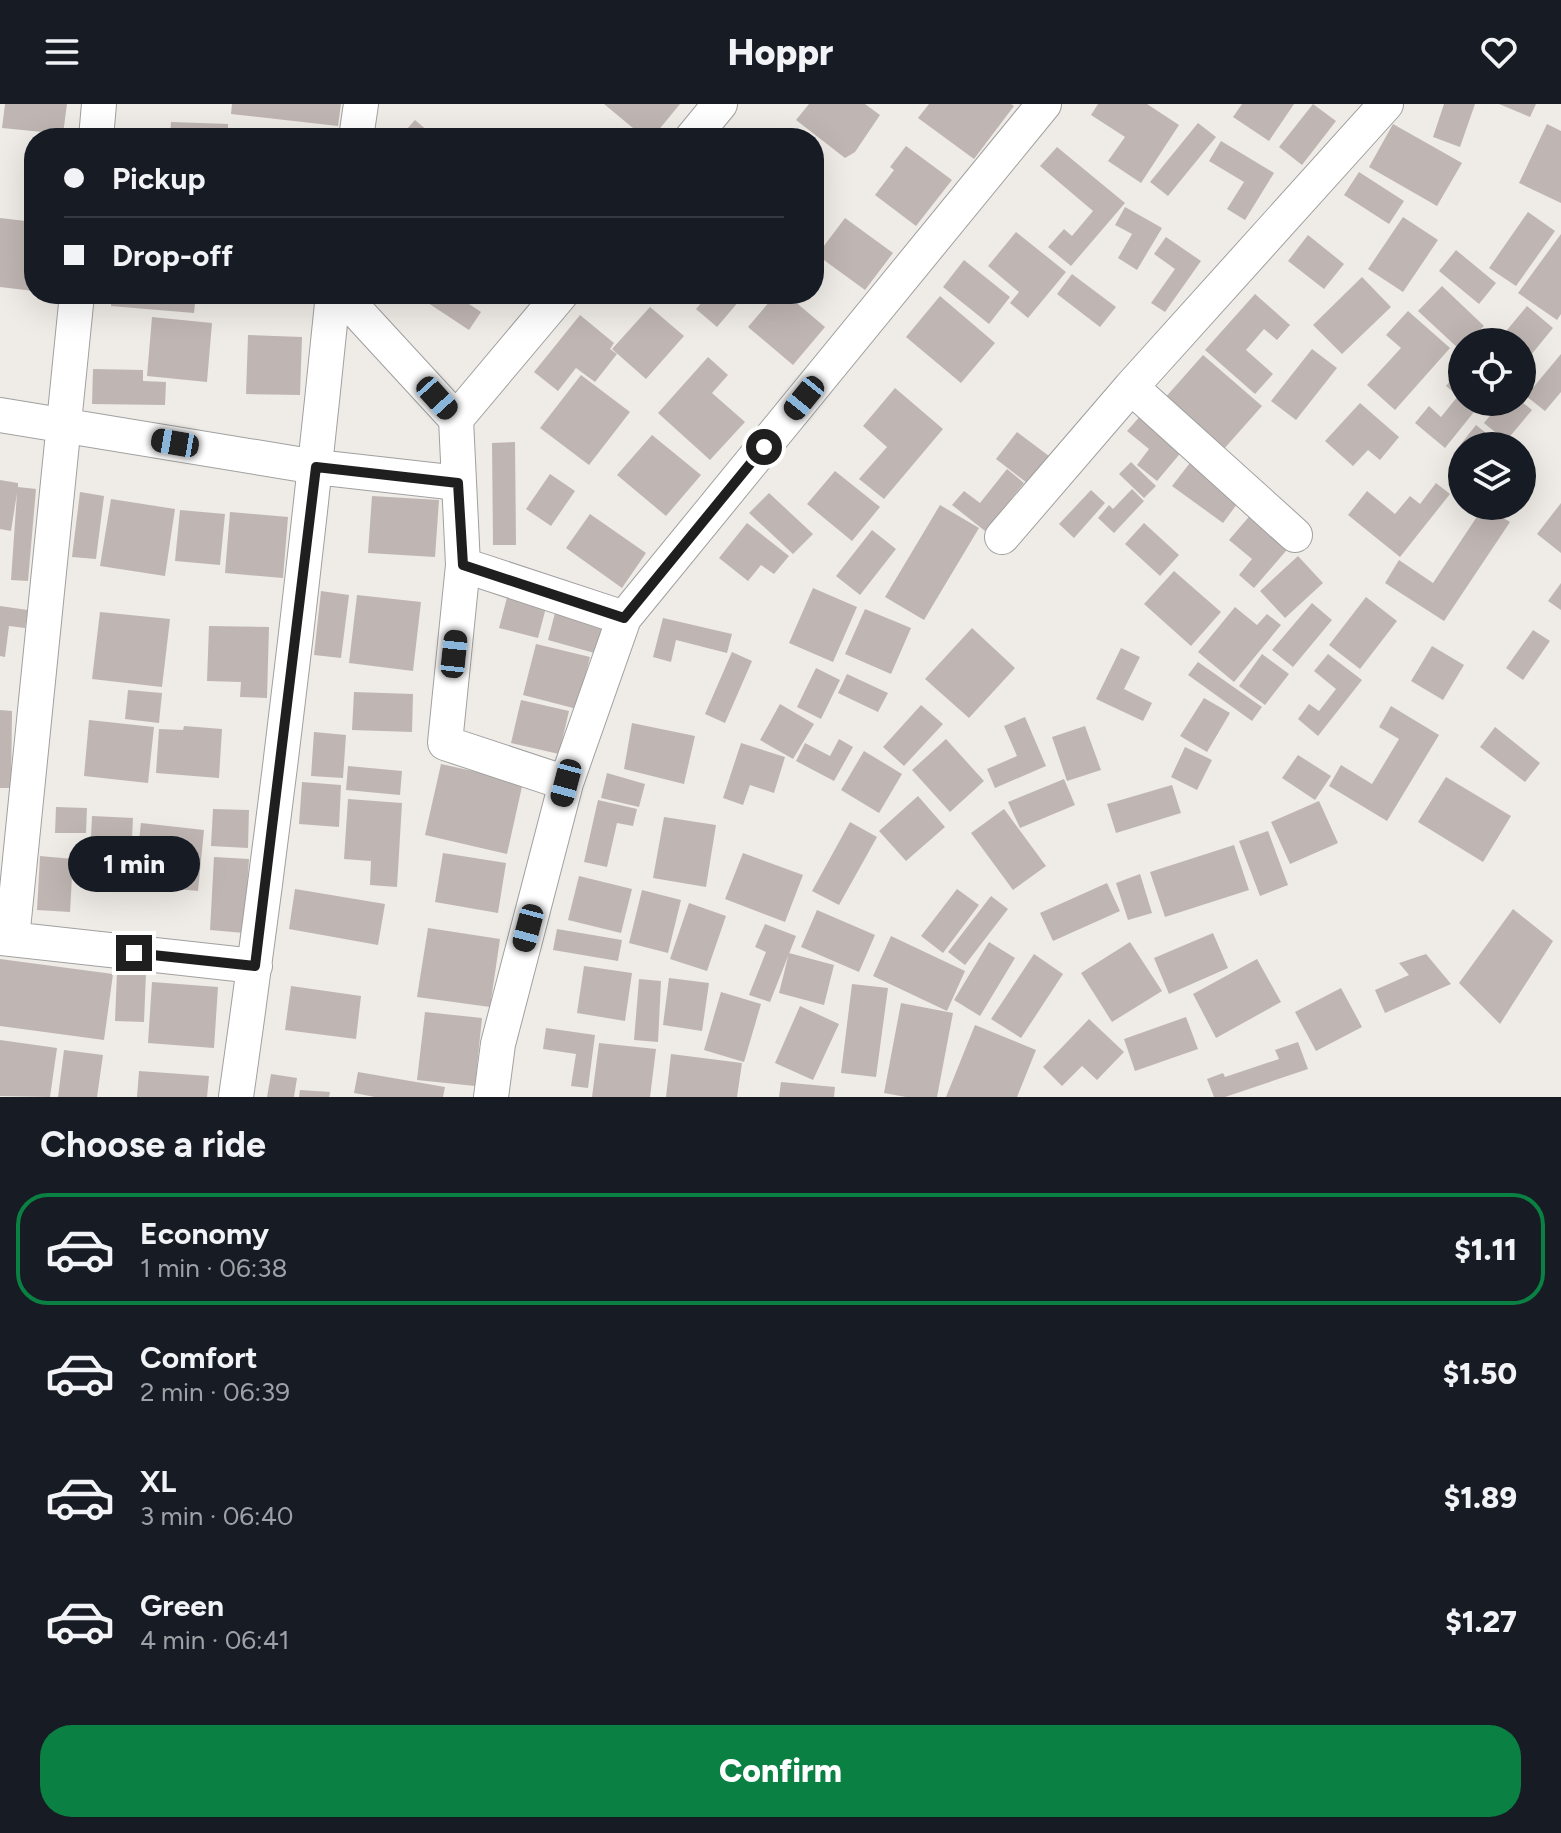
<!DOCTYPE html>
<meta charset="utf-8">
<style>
body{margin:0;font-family:Figtree,sans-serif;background:#242831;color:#f1f3f6;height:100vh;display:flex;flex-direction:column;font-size:30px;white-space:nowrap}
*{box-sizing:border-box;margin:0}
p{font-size:26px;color:#9ea1a6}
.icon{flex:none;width:44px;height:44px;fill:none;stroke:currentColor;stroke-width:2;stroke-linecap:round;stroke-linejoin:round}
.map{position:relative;height:993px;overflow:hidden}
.side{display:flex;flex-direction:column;background:#171b24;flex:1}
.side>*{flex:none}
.guide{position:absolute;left:24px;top:24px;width:800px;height:176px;border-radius:32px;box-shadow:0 8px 32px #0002;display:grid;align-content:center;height:176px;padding:0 40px;background:#171b24}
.buttons{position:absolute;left:1448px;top:224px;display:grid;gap:16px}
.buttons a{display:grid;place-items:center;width:88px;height:88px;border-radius:50%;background:#171b24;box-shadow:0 8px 32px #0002;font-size:40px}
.end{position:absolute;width:36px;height:36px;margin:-18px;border:10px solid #1f1f1f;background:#fff;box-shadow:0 0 0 4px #fff}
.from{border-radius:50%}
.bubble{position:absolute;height:56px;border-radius:28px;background:#171b24;box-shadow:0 8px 32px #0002;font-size:26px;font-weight:800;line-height:56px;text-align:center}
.car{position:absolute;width:24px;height:48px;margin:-24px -12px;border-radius:10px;box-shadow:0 0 6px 2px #0007;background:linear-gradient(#222 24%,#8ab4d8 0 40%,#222 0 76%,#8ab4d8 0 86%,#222 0)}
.guide b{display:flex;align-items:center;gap:28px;height:76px;font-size:30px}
.guide b+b{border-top:2px solid #363941}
.guide i{width:20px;height:20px;background:#f1f3f6}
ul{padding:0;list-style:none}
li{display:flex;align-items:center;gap:24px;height:112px;margin:0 16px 12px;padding:0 24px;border:4px solid transparent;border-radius:32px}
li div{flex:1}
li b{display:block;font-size:30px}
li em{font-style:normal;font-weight:800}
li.active{border-color:#0b8043}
li>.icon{width:72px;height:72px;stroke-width:1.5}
h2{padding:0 40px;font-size:36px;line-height:96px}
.action{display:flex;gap:16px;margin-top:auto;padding:16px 40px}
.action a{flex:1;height:92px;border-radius:32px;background:#0b8043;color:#fff;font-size:32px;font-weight:800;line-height:92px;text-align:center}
header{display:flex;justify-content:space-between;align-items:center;height:104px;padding:0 40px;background:#171b24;font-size:36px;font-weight:800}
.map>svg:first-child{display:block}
</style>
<header><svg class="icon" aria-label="menu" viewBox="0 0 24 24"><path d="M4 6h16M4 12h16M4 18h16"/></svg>Hoppr<svg class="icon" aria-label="heart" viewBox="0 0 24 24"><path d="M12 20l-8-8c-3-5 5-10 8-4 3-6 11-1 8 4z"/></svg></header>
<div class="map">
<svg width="1561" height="993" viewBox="0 0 1561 993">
<rect width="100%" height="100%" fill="#efebe6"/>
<path fill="#bfb6b3" d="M 5,0 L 67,0 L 63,30 L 2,24 Z
M 232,0 L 341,0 L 338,22 L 231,10 Z
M 604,0 L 680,0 L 652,34 L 645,34 Z
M 809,0 L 865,0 L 880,11 L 855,48 L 845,54 L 796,16 Z
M 929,0 L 1011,0 L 1014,2 L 974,55 L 918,14 Z
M 1098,0 L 1147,0 L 1179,21 L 1141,79 L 1108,57 L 1125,33 L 1091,11 Z
M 1242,0 L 1294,0 L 1269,37 L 1233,13 Z
M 1313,0 L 1336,17 L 1302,61 L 1279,43 Z
M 1444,0 L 1475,0 L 1460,43 L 1433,33 Z
M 1499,0 L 1536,0 L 1530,13 Z
M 415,16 L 436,34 L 399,34 Z
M 171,18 L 228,20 L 228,34 L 170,34 Z
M 1198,19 L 1216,33 L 1168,92 L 1150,78 Z
M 1393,20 L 1462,59 L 1437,102 L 1369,63 Z
M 1547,20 L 1561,27 L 1561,99 L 1519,79 Z
M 261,27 L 330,30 L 329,34 L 261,34 Z
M 1221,37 L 1274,69 L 1245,116 L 1227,105 L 1244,78 L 1209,57 Z
M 906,42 L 952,76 L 916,122 L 875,91 L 894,66 L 890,63 Z
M 1057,43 L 1125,99 L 1071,162 L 1048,143 L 1064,125 L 1072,132 L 1093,107 L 1040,62 Z
M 1359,68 L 1404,97 L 1389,120 L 1344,91 Z
M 1125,103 L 1162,124 L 1137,166 L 1118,154 L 1132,130 L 1115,121 Z
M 1528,108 L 1555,127 L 1516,182 L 1489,164 Z
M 1403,113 L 1438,136 L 1403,188 L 1368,165 Z
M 0,114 L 34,118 L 34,187 L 0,183 Z
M 845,114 L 893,149 L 865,186 L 817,151 Z
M 1016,128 L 1066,168 L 1028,214 L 1010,199 L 1019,188 L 988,162 Z
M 1561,130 L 1561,210 L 1557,216 L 1518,189 Z
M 1308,131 L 1344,160 L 1324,185 L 1288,157 Z
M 1166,133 L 1201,157 L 1165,208 L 1151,199 L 1175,165 L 1154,150 Z
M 1456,146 L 1496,179 L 1479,200 L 1439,167 Z
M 964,156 L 1010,193 L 989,220 L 943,183 Z
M 1072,170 L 1116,203 L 1100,223 L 1057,190 Z
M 1362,173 L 1391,203 L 1342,250 L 1313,221 Z
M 1442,182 L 1484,222 L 1468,238 L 1462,238 L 1460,246 L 1418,207 Z
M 112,190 L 196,190 L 194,209 L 111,202 Z
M 430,190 L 454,190 L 481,208 L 469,226 L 425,197 Z
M 709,190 L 745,190 L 717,223 L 696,205 Z
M 776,190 L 786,190 L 825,223 L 793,261 L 748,223 Z
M 1255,190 L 1290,221 L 1277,236 L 1264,225 L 1246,246 L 1273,270 L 1255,290 L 1205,246 Z
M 940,192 L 995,239 L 961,279 L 906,233 Z
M 1527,202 L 1553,224 L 1522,262 L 1522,238 L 1497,238 Z
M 650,203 L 684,232 L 646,275 L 612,245 Z
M 1408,207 L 1450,244 L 1395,306 L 1367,281 L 1401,244 L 1386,231 Z
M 580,211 L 614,239 L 610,245 L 617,250 L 595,278 L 576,264 L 558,287 L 534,268 Z
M 152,213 L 212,219 L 207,278 L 147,272 Z
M 248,231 L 302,233 L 300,291 L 246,290 Z
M 1312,245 L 1337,264 L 1296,316 L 1271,297 Z
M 1561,250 L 1561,288 L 1545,307 L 1526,292 Z
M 1203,251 L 1262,302 L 1223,346 L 1164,295 Z
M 708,253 L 728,271 L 712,289 L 745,318 L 710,356 L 658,309 Z
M 1462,262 L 1462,298 L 1482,298 L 1445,344 L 1415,319 L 1429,302 L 1441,313 L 1458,292 L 1446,282 Z
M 93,265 L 143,266 L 143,277 L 166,278 L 165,301 L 92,300 Z
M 581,271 L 630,308 L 589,361 L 540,324 Z
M 895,284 L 943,325 L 884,395 L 859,375 L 887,343 L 863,322 Z
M 1501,298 L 1522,298 L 1532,306 L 1506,337 L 1484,319 Z
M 1360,299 L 1399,333 L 1380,356 L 1368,346 L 1353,362 L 1325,337 Z
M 1142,310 L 1184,345 L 1157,377 L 1137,361 L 1149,345 L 1127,327 Z
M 1476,321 L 1502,342 L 1462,342 L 1462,357 L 1453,350 Z
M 1017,328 L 1049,352 L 1027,379 L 996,355 Z
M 652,331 L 701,371 L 666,412 L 617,371 Z
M 515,338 L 516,441 L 493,441 L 492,339 Z
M 1193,355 L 1243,392 L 1223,419 L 1172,382 Z
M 1131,358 L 1156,382 L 1144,394 L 1119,370 Z
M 1007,365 L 1024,379 L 985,427 L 952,401 L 964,387 L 980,399 Z
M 835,367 L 880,403 L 852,437 L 807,400 Z
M 550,370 L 575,387 L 551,422 L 526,405 Z
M 0,376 L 18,379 L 18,383 L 36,385 L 28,477 L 11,476 L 17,389 L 11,427 L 0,425 Z
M 1436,379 L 1450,390 L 1400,453 L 1348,411 L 1367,387 L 1395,410 L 1410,392 L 1420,400 Z
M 1132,385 L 1144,397 L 1114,429 L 1098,414 L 1109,401 L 1113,405 Z
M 1091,386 L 1105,399 L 1074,434 L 1059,420 Z
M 80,388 L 104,392 L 96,455 L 72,453 Z
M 769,389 L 813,430 L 793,450 L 749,409 Z
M 372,392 L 439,396 L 435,453 L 368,449 Z
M 111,395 L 175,405 L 165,472 L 100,462 Z
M 1561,399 L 1561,449 L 1537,430 Z
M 940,401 L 979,424 L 924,516 L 885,493 Z
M 1484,402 L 1510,418 L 1444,517 L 1385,479 L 1399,456 L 1433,479 Z
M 180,406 L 225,410 L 220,461 L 175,457 Z
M 230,408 L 288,413 L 283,474 L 225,469 Z
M 1253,408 L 1291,441 L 1254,484 L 1239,471 L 1252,455 L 1229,436 Z
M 590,410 L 646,449 L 622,484 L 566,444 Z
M 747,419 L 789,452 L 774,470 L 761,461 L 748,477 L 719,454 Z
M 1144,419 L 1179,451 L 1160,472 L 1125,440 Z
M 872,426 L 896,445 L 860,491 L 836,472 Z
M 1298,452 L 1323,479 L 1285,514 L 1260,487 Z
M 1174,467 L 1221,508 L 1191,542 L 1144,500 Z
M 1561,479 L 1561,506 L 1548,497 Z
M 813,484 L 857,503 L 833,558 L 789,539 Z
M 509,486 L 548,496 L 538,534 L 499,524 Z
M 321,487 L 349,491 L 341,554 L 314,551 Z
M 357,491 L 421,498 L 413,567 L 349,559 Z
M 1366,493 L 1397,517 L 1360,565 L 1329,541 Z
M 1312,499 L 1332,516 L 1293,563 L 1272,546 Z
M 557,501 L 608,515 L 598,550 L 548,536 Z
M 0,502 L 28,506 L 25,524 L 9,522 L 5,553 L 0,552 Z
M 1235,503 L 1257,521 L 1267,510 L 1281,521 L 1234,578 L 1198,548 Z
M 865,505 L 911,524 L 891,570 L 845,550 Z
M 100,508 L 170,515 L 162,583 L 92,575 Z
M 663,514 L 732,530 L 727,549 L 676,536 L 671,558 L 653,553 Z
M 209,522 L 269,523 L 267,594 L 240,593 L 241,578 L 207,577 Z
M 972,524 L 1015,564 L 969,614 L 925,575 Z
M 1533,526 L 1550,537 L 1523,576 L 1506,564 Z
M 536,540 L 590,553 L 577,605 L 523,591 Z
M 1432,542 L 1464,561 L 1443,596 L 1411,577 Z
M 1121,544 L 1140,553 L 1124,585 L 1152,599 L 1143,617 L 1096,595 Z
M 732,548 L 752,557 L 725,619 L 705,610 Z
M 1262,550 L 1289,570 L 1265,601 L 1239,582 Z
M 1328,550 L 1362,576 L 1318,632 L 1298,615 L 1309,600 L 1319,607 L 1336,585 L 1314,567 Z
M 1198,558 L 1262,603 L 1252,617 L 1188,571 Z
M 816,564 L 840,576 L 821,615 L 797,603 Z
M 847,570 L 888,589 L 878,608 L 838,589 Z
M 128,586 L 162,589 L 159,619 L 125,615 Z
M 354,588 L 413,590 L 412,628 L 352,626 Z
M 1204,594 L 1230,609 L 1207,648 L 1180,632 Z
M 521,596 L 569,607 L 559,650 L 511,639 Z
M 780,600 L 814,620 L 793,655 L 760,636 Z
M 921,601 L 943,620 L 904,662 L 883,643 Z
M 1391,602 L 1439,631 L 1387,717 L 1329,682 L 1341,661 L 1372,680 L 1399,635 L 1379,623 Z
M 0,606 L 12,607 L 11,684 L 0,684 Z
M 1025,613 L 1046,662 L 995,684 L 987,665 L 1017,652 L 1004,622 Z
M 89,616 L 154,623 L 148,679 L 84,672 Z
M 632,619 L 695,632 L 684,680 L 624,665 Z
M 184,622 L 222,625 L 219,674 L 156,669 L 159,625 L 183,626 Z
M 1085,622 L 1101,666 L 1067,677 L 1052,633 Z
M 1495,623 L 1540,659 L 1525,678 L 1480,643 Z
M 314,628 L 346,631 L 343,674 L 311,672 Z
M 839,635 L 853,643 L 834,677 L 796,657 L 805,639 L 830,652 Z
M 946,635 L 984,677 L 950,708 L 912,666 Z
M 741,639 L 785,653 L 774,689 L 750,681 L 743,701 L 723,694 Z
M 1185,643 L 1212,656 L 1197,686 L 1171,673 Z
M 864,647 L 902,670 L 879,709 L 841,686 Z
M 1298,651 L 1331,672 L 1315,696 L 1282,674 Z
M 441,660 L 523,678 L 507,750 L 425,731 Z
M 348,662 L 402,667 L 400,691 L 346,686 Z
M 607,669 L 645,680 L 639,703 L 601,694 Z
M 1446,673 L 1511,712 L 1483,758 L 1418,718 Z
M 1064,675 L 1075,701 L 1020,724 L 1008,698 Z
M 302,678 L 341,681 L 339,723 L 299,720 Z
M 1172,681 L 1181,709 L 1116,729 L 1107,700 Z
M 918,692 L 945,723 L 906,757 L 879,727 Z
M 348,695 L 402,699 L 397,783 L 370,781 L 371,757 L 344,755 Z
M 598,696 L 637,705 L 633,722 L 617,719 L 607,763 L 584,758 Z
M 1319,697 L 1338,739 L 1290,760 L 1271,718 Z
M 56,703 L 87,704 L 86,729 L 55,729 Z
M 213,705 L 249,706 L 248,744 L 211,742 Z
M 1004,705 L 1046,762 L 1013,786 L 971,729 Z
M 92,712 L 133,714 L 130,776 L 89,774 Z
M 664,713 L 716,721 L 706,783 L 653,774 Z
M 850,718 L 877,733 L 839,801 L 812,787 Z
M 141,719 L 204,726 L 198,787 L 134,781 Z
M 1268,727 L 1288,781 L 1260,792 L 1239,737 Z
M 1234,741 L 1249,786 L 1165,813 L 1150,768 Z
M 443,749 L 506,759 L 498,809 L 435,798 Z
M 743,749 L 803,771 L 785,818 L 725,795 Z
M 40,752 L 73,755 L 70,808 L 37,806 Z
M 214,753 L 249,755 L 244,829 L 210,826 Z
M 1140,770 L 1152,809 L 1128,816 L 1116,779 Z
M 579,772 L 632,785 L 621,829 L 568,816 Z
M 1107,779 L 1120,807 L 1053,837 L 1040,809 Z
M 295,785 L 385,800 L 378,841 L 289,825 Z
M 957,785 L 979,801 L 943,849 L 921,832 Z
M 642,786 L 681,796 L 668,849 L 629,839 Z
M 991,792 L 1008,805 L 965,861 L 948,848 Z
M 689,799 L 726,812 L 707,867 L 670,855 Z
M 1513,805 L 1553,837 L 1500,920 L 1459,879 Z
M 817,806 L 875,831 L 859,868 L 801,843 Z
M 765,820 L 796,832 L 770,898 L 749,891 L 766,848 L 755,843 Z
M 428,824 L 500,835 L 490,903 L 417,893 Z
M 557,825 L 622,836 L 618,857 L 553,846 Z
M 1213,829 L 1228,864 L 1169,890 L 1154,854 Z
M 891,832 L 965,867 L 947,907 L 873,872 Z
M 989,838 L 1015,854 L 980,912 L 954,896 Z
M 1130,838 L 1162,887 L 1112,918 L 1081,869 Z
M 789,849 L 834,861 L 824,901 L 779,889 Z
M 1034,850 L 1063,870 L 1021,934 L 991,915 Z
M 1426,850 L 1451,880 L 1385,909 L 1375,886 L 1409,871 L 1399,859 Z
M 0,855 L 113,870 L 104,936 L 0,922 Z
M 1257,855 L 1281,898 L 1216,934 L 1193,890 Z
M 584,862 L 632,869 L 625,917 L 577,909 Z
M 117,868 L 146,869 L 144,918 L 115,917 Z
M 669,874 L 709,879 L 702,927 L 663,921 Z
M 639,875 L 661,877 L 658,938 L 634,936 Z
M 152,878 L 218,883 L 214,944 L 148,939 Z
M 852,880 L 888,884 L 876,973 L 841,969 Z
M 291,882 L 361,892 L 356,935 L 285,926 Z
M 1341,884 L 1362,923 L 1316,947 L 1295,908 Z
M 721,888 L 761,900 L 744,958 L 704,946 Z
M 901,899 L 953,909 L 937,993 L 906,993 L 884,989 Z
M 800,902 L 839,920 L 813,976 L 775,959 Z
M 425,908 L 482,914 L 475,982 L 417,976 Z
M 1186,913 L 1198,945 L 1135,967 L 1124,935 Z
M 1089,915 L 1124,948 L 1097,976 L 1082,962 L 1062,982 L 1043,963 Z
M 975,921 L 1036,946 L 1017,993 L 946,993 Z
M 546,924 L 595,931 L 588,984 L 571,982 L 576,950 L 543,945 Z
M 0,936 L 57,944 L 50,993 L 0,992 Z
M 1298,938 L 1308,965 L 1225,993 L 1214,993 L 1207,975 L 1223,969 L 1225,973 L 1279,955 L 1275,946 Z
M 599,939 L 656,945 L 650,993 L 592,993 Z
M 64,946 L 103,951 L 97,993 L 58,993 Z
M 671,950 L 742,959 L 737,993 L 666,993 Z
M 139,967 L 209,972 L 207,993 L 137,993 Z
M 358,968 L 445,983 L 443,993 L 375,993 L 354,989 Z
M 271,970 L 297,974 L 294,993 L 267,993 Z
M 781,978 L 835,983 L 834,993 L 779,993 Z
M 300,986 L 330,988 L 329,993 L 299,993 Z"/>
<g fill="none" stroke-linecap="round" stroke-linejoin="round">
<defs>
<path id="minor" d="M 96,34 L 99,0
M 356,34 L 361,0
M 692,34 L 720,0
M 341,190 L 456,315
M 561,190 L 456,315 L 463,461 L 445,639 L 566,679
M 1131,283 L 1295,431
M 0,311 L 316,363 L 458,379
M 1002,433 L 1131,283 L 1386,0
M 463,461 L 624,514
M 0,834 L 255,862
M 12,835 L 77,190
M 236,993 C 274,726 306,458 333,190
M 491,993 L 498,940 L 566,679 L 624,514 L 1044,0"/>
</defs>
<use href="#minor" stroke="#a0a0a0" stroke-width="36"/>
<use href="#minor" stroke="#fff" stroke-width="34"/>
</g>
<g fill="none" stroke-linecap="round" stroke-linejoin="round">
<path stroke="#1f1f1f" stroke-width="10" d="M 134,849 L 255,862 L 316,363 L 458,379 L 463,461 L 624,514 L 764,343"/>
</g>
</svg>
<div class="buttons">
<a><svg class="icon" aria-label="locate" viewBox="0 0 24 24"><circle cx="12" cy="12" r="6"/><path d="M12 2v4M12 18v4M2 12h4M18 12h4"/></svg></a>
<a><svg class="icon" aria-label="layers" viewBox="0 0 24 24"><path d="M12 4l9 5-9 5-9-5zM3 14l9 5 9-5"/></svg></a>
</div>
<i class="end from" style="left:764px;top:343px"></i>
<i class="end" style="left:134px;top:849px"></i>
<div class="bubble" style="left:68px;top:732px;width:132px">1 min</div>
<i class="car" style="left:437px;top:294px;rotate:138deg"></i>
<i class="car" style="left:804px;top:294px;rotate:219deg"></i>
<i class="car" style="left:175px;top:339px;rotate:280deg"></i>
<i class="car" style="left:454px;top:550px;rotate:6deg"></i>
<i class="car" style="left:566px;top:679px;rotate:195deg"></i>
<i class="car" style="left:528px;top:824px;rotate:195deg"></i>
<div class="guide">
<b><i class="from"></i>Pickup</b>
<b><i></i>Drop-off</b>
</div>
</div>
<section class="side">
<h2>Choose a ride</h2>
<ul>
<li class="active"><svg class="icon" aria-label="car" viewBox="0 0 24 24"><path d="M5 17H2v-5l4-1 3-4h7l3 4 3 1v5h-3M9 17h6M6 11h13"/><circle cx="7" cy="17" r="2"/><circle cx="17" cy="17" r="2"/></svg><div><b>Economy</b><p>1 min · 06:38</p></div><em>$1.11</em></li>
<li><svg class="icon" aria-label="car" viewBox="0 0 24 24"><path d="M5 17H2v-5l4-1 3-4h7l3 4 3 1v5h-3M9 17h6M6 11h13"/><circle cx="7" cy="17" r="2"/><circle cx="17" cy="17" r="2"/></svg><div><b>Comfort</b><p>2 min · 06:39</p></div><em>$1.50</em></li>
<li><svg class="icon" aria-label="car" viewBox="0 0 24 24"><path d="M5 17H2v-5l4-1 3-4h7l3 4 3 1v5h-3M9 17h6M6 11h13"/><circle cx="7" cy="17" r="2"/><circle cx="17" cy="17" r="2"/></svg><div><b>XL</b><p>3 min · 06:40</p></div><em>$1.89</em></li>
<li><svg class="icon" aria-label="car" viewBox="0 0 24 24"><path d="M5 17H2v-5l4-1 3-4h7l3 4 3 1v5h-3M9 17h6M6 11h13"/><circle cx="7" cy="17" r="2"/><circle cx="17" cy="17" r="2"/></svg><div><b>Green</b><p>4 min · 06:41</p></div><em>$1.27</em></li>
</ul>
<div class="action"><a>Confirm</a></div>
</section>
